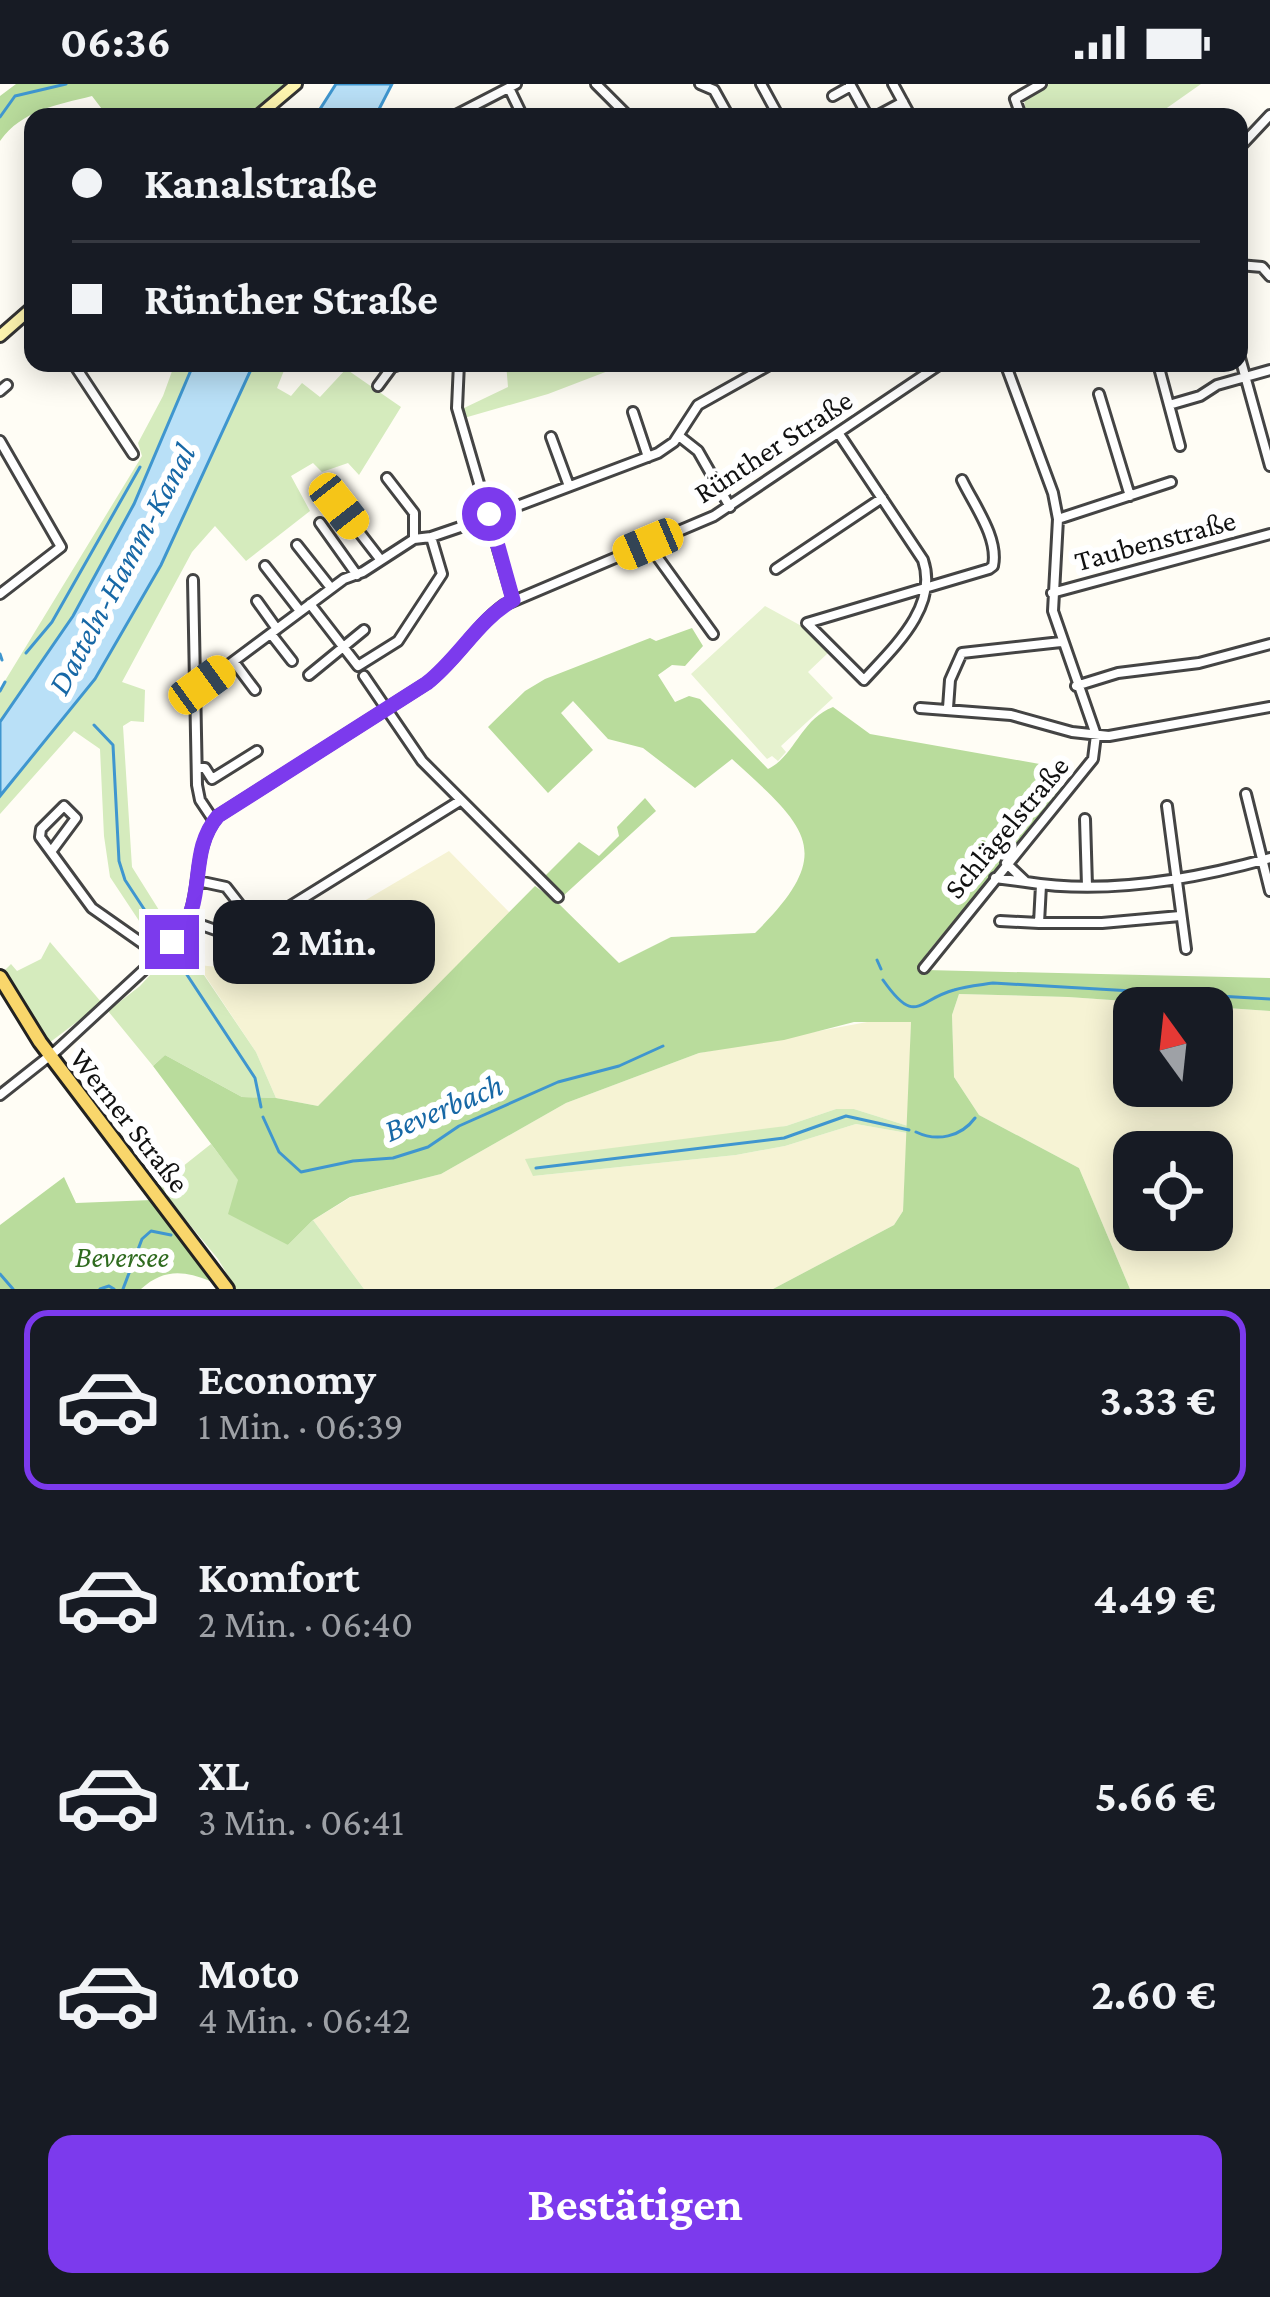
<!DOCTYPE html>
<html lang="de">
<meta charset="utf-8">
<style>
body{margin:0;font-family:"Crimson Pro",serif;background:#242831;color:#f1f3f6;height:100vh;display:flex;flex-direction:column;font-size:45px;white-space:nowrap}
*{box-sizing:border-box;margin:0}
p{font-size:39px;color:#9ea1a6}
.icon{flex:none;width:66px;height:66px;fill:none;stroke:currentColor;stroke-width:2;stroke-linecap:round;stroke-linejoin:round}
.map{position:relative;height:1205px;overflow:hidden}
.details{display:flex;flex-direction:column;background:#171b24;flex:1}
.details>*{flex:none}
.banner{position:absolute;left:24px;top:24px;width:1224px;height:264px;border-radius:24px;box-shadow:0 6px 30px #0003;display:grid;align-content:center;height:264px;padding:0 48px;background:#171b24}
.needle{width:78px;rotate:345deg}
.controls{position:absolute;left:1113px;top:903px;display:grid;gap:24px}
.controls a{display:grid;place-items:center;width:120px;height:120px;border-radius:24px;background:#171b24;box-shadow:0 6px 30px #0003;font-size:60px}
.end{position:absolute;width:54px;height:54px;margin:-27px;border:15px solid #7c3aed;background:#fff;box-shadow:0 0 0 6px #fff}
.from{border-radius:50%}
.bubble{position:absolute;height:84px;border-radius:24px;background:#171b24;box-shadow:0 6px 30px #0003;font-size:39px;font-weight:700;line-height:84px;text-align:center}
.car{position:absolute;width:36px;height:72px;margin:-36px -18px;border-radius:15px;box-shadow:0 0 9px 3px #0007;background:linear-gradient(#f5c518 24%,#345 0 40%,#f5c518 0 76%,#345 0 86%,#f5c518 0)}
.banner b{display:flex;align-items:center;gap:42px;height:114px;font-size:45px}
.banner b+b{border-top:3px solid #363941}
.banner i{width:30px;height:30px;background:#f1f3f6}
ul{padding:21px 0 0;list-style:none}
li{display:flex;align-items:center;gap:36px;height:180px;margin:0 24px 18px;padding:0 24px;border:6px solid transparent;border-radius:24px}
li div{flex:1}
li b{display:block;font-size:45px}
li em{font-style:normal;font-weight:700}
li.current{border-color:#7c3aed}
li>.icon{width:108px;height:108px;stroke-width:1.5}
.button{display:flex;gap:24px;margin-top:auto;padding:24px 48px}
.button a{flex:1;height:138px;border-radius:24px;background:#7c3aed;color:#fff;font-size:48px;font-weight:700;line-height:138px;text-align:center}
.status{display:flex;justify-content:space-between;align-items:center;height:84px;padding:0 60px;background:#171b24;direction:ltr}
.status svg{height:33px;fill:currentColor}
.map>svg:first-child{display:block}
</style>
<div class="status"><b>06:36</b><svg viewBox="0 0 49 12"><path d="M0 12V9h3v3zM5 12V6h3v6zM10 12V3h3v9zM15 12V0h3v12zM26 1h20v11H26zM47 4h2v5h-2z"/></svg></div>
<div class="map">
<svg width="1270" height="1205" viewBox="0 0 1270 1205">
<rect width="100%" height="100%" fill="#fffdf5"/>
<path fill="#f6f3d4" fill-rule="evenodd" d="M 449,767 L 510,829 L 318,1022 L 276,1014 L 256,968 L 198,881 L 228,884 L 262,877 Z
M 959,910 L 1068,913 L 1270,927 L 1270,1205 L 1130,1205 L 1079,1084 L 979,1031 L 954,993 L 952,931 ZM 1134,924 L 1212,924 L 1212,1002 L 1134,1002 ZM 1134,1068 L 1212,1068 L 1212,1146 L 1134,1146 Z
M 878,936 L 911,938 L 908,1042 L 854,1025 L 836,1025 L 786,1042 L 533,1092 L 736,1071 L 785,1062 L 856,1040 L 907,1049 L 903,1127 L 894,1141 L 773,1205 L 364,1205 L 313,1136 L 351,1113 L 441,1090 L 566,1019 L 699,969 Z"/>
<path fill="#d5ebbd" d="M 1049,0 L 1201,0 L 1154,33 L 1019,33 L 1026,30 L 1024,14 Z
M 175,279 L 194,279 L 134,420 L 73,532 L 0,638 L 0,605 L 142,372 L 138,359 L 163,312 Z
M 254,279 L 287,279 L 277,304 L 291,312 L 302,299 L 320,313 L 346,285 L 401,323 L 359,391 L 348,379 L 322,388 L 313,379 L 291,392 L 310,427 L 246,477 L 215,442 L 192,468 L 122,598 L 145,606 L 144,638 L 131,637 L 123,642 L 132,783 L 174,850 L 159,867 L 110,793 L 104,752 L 100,665 L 74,647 L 0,730 L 0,712 L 94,595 L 161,481 Z
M 506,279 L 629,279 L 548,310 L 464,334 L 462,325 L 508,303 Z
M 181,857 L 256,968 L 276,1014 L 242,1013 L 165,971 L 153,982 L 108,927 L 140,902 Z
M 50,858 L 102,919 L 49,959 L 23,923 L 5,886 L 11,880 L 17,887 L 41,875 Z
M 836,1025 L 854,1025 L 908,1042 L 907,1049 L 856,1040 L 785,1062 L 736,1071 L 533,1092 L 525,1075 L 786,1042 Z
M 211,1060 L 288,1161 L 313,1136 L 364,1205 L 236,1205 L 218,1175 L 158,1102 Z"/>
<path fill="#b9dc9c" d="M 16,0 L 288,0 L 248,33 L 108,33 L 92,12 C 57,21 22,26 0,57 L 0,12 Z
M 692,544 L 703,562 L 685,582 L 672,581 L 658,591 L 675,618 L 689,612 L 700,615 L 768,685 C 794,673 801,635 833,623 L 870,650 L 1051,682 L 1062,707 L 927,869 L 926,886 L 1270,894 L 1270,927 L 1068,913 L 959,910 L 952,931 L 954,993 L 979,1031 L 1079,1084 L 1130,1205 L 773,1205 L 894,1141 L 903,1127 L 911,938 L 854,938 L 784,956 L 699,969 L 566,1019 L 441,1090 L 350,1113 L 313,1136 L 288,1161 L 228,1130 L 238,1096 L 153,982 L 165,971 L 242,1013 L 276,1014 L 318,1022 L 535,802 L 557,818 L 619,879 L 671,853 L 755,849 C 839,767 806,743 732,675 L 695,704 L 643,664 L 608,655 L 573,617 L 561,629 L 593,666 L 548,709 L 488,643 L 525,607 L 545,595 L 650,554 L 656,557 Z
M 645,714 L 656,727 L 562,813 L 542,795 L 579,758 L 599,772 L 619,752 L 617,743 Z
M 64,1093 L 76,1119 L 152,1116 L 210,1197 C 183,1186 163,1185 141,1205 L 0,1205 L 0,1141 Z"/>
<path fill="#e6f2cf" d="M 765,522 L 807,545 L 829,568 L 808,588 L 833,614 L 781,662 L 786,668 L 778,677 L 772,672 L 767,675 L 691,590 Z"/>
<path fill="#b9e0f7" stroke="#3f96cf" stroke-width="3" d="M 336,0 L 392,0 L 375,33 L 315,33 Z
M 194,279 L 254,279 L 161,481 L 95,595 L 0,712 L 0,638 L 73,532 L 134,420 Z"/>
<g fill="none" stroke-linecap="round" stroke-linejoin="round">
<path stroke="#3f96cf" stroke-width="3" d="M 0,33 L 15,12 L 66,0
M 26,569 L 52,538 L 140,383
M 0,570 L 2,576
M 0,607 L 5,598
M 94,641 L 113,661 L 119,777 L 125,796 L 165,857
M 170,865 L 255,994 L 261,1023
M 877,876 L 881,885
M 883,896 C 916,943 917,916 954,906 C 966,902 980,901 993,899 L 1270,915
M 263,1033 L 279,1068 L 301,1088 L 353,1077 L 393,1074 L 428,1063 L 459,1042 L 558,998 L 619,982 L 663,962
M 916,1048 C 937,1058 961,1053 975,1034
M 536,1084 L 784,1054 L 846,1032 L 909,1046
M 0,1190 L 13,1205
M 100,1205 L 109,1202 L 114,1205
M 123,1205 L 142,1155 L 151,1147 L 171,1151"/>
<defs>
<path id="minor" d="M 596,0 L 629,33
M 700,0 L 714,6 L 729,33
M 761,0 L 779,33
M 850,0 L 868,33
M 893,0 L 911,33
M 509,4 L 523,33
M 833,12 L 851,2
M 1020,29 L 1015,15 L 1041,0
M 452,33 L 516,0
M 875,33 L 903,18
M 1239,64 L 1270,31
M 1239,181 L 1262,183 L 1270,192
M 1239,270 L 1270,382
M 73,279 L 133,370
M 384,279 L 392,283 L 404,279
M 459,279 L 457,324 L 513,516
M 1158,280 L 1169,321 L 1200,312 L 1217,301 L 1270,286
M 378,302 L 392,283
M 0,307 L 7,301
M 1099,310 L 1130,412
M 1169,321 L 1180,362
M 633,328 L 648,373
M 839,350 L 923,476 C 939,523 893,564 864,596 L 807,539 L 989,485 L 993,482 C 999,454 974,421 962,396
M 679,352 L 698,367 L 730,423
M 551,353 L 569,402
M 0,357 L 61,463 L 0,510
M 387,394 L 414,429 L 414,455
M 339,422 L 380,475
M 1058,435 L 1171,398
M 320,439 L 357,491
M 648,460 L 713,550
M 297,461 L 331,504
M 265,482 L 300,527
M 776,485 L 882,414
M 193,496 L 197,701 L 200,716 L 214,737
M 1052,509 L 1270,450
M 257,517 L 277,545
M 310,520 L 358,582 L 398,557 L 442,490 L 431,453
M 271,550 L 292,577
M 234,578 L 255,606
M 309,591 L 364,546
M 364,592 L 422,677 L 558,813
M 1076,602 L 1118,589 L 1199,579 L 1270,560
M 195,606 L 344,495 L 363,488 L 414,455 L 431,453 L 475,438 L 658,369 L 674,358 L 698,321 L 773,279
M 920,624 L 1011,631 L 1072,648 L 1109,652 L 1270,623
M 948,624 L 950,596 L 962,569 L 1061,558
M 197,684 L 205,684 L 212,695 L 257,667
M 1246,710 L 1270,807
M 1167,722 L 1186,865
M 1085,735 L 1087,802
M 53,765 L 76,734 L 64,722 L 41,745 L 40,753 L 92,824 L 159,871
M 995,794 L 1026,798 L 1006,779
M 198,797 L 226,803 L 240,821 L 243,847
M 1026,798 C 1104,811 1195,795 1270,774
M 1041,801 L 1039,839 L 1102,839 L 1180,832
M 190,837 L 224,849 L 260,841 L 458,718
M 1000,837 L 1039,839
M 172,858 C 209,822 186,770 218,732 L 427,599 C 457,576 474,543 504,521 L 714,432 L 942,279
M 924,884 L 1093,675 L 1096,651 L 1053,527 L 1058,435 L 1053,409 L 1005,279
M 0,1011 L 57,966 L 161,870"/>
<path id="tertiary" d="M 167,864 L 172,858"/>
<path id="secondary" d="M 257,33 L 296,0
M 0,252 L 33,223"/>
<path id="primary" d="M 0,893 L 40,958 L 227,1205"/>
</defs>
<use href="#minor" stroke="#444" stroke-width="14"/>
<use href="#tertiary" stroke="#444" stroke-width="15"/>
<use href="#secondary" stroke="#333" stroke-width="16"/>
<use href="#primary" stroke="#222" stroke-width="18"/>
<use href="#minor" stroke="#fff" stroke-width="8"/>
<use href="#tertiary" stroke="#fff" stroke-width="9"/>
<use href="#secondary" stroke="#fff6b0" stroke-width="10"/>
<use href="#primary" stroke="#f9d66b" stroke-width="12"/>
</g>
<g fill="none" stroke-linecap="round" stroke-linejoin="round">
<path stroke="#7c3aed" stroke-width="15" d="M 172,858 C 211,819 185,771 218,732 L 427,599 C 459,574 478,536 513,516 L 489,430"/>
</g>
<g text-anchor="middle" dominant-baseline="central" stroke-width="12" stroke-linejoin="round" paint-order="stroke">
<g font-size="30" fill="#111" stroke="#fff">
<text transform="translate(773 362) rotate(-33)">Rünther Straße</text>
<text transform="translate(1155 456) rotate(-15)">Taubenstraße</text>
<text transform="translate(1006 743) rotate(-50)">Schlägelstraße</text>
<text transform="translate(130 1036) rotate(52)">Werner Straße</text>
</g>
<g font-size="30" font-style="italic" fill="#2f6b1f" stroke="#fff">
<text x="122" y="1172">Beversee</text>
</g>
<g font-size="33" font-style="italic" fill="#1768a6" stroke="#fff">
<text transform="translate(121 485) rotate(-62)">Datteln-Hamm-Kanal</text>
<text transform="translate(443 1023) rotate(-23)">Beverbach</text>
</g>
</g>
</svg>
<div class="controls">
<a><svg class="needle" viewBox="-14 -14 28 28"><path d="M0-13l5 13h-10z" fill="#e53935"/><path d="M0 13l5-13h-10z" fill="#9ea1a6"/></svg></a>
<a><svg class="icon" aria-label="locate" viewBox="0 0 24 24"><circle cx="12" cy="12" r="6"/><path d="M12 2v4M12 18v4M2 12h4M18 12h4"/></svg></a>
</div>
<i class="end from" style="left:489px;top:430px"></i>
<i class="end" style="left:172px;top:858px"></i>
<div class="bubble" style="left:213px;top:816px;width:222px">2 Min.</div>
<i class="car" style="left:339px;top:422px;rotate:142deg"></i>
<i class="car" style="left:648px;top:460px;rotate:247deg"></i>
<i class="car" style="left:202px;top:601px;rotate:54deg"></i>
<div class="banner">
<b><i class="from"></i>Kanalstraße</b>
<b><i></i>Rünther Straße</b>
</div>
</div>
<section class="details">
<ul>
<li class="current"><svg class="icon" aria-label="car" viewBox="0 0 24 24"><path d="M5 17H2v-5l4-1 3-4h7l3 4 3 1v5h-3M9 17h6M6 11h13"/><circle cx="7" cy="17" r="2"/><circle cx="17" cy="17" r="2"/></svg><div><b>Economy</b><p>1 Min. · 06:39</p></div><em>3.33 €</em></li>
<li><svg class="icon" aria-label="car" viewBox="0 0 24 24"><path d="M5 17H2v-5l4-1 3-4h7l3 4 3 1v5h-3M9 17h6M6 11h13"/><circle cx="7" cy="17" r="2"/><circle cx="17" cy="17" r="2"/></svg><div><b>Komfort</b><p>2 Min. · 06:40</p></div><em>4.49 €</em></li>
<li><svg class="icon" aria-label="car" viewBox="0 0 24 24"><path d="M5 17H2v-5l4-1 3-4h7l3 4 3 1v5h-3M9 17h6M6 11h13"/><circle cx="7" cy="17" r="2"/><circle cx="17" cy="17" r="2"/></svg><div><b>XL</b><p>3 Min. · 06:41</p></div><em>5.66 €</em></li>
<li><svg class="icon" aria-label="car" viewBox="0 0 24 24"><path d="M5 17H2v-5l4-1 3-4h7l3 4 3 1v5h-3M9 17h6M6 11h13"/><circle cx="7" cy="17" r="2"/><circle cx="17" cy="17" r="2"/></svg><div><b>Moto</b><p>4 Min. · 06:42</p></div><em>2.60 €</em></li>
</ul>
<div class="button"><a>Bestätigen</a></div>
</section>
